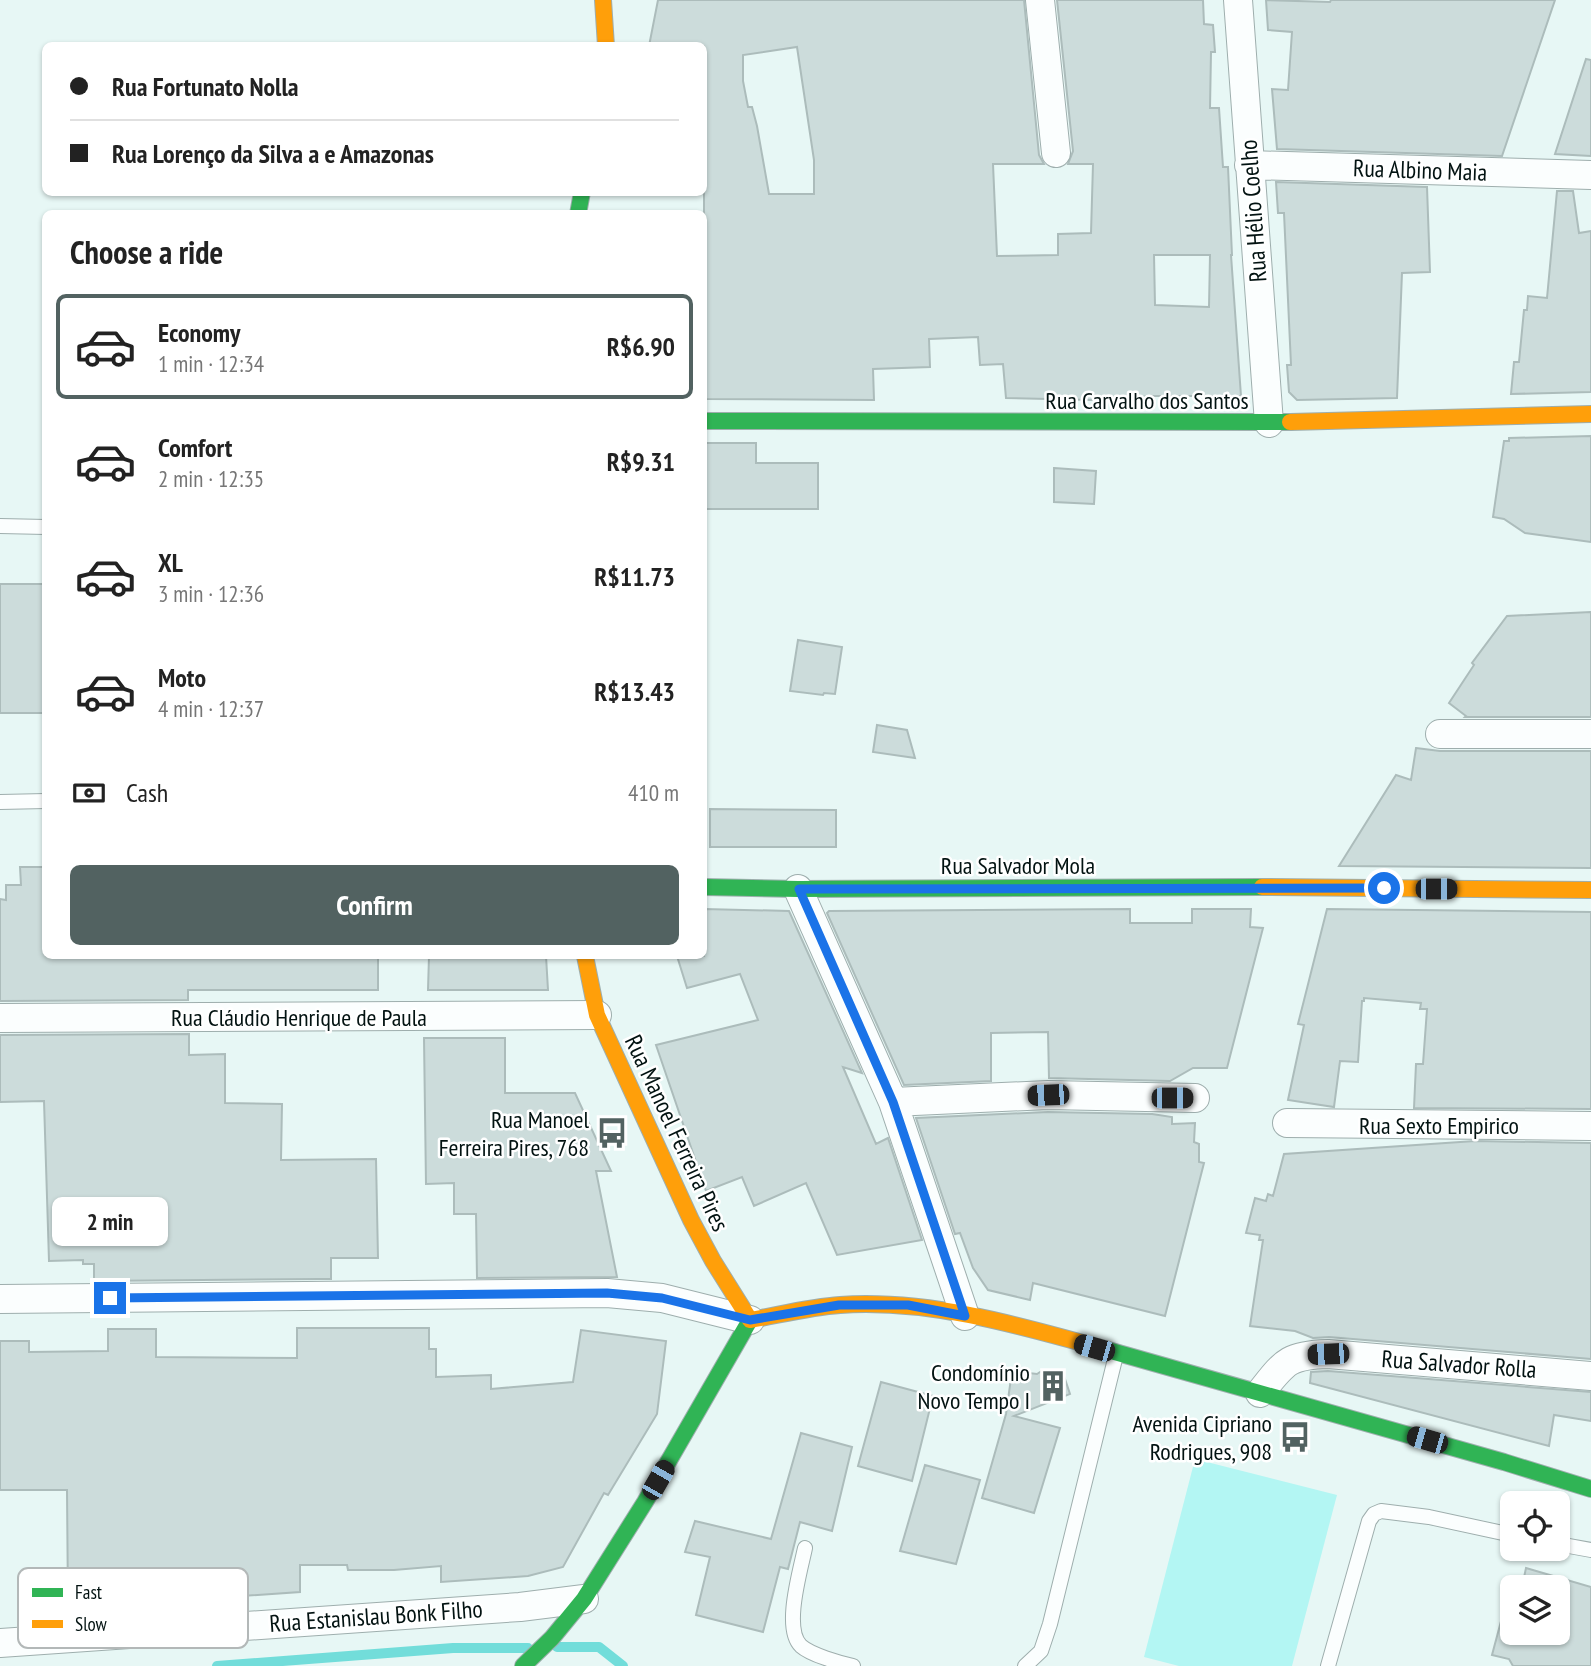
<!DOCTYPE html>
<meta charset="utf-8">
<style>
body{margin:0;font-family:"PT Sans Narrow",sans-serif;background:#f6f6f6;color:#222;height:100vh;display:flex;flex-direction:column;font-size:26px;white-space:nowrap}
*{box-sizing:border-box;margin:0}
p{font-size:23px;color:#767676}
.icon{flex:none;width:38px;height:38px;fill:none;stroke:currentColor;stroke-width:2;stroke-linecap:round;stroke-linejoin:round}
.map{position:relative;flex:1;overflow:hidden}
.side{position:absolute;left:42px;top:210px;width:665px;height:749px;display:flex;flex-direction:column;background:#fff;border-radius:10px;box-shadow:0 2px 5px #0004}
.side>*{flex:none}
.top-card{position:absolute;left:42px;top:42px;width:665px;height:154px;border-radius:10px;box-shadow:0 2px 5px #0004;display:grid;align-content:center;height:154px;padding:0 28px;background:#fff}
.controls{position:absolute;left:1500px;top:1491px;display:grid;gap:14px}
.controls a{display:grid;place-items:center;width:70px;height:70px;border-radius:10px;background:#fff;box-shadow:0 2px 5px #0004;font-size:35px}
.end{position:absolute;width:32px;height:32px;margin:-16px;border:9px solid #1a73e8;background:#fff;box-shadow:0 0 0 4px #fff}
.from{border-radius:50%}
.bubble{position:absolute;height:49px;border-radius:10px;background:#fff;box-shadow:0 2px 5px #0004;font-size:23px;font-weight:600;line-height:49px;text-align:center}
.car{position:absolute;width:21px;height:42px;margin:-21px -10px;border-radius:9px;box-shadow:0 0 5px 2px #0007;background:linear-gradient(#222 24%,#8ab4d8 0 40%,#222 0 76%,#8ab4d8 0 86%,#222 0)}
.top-card b{display:flex;align-items:center;gap:24px;height:66px;font-size:26px}
.top-card b+b{border-top:2px solid #e0e0e0}
.top-card i{width:18px;height:18px;background:#222}
ul{padding:0;list-style:none}
li{display:flex;align-items:center;gap:21px;height:105px;margin:0 14px 10px;padding:0 14px;border:4px solid transparent;border-radius:10px}
li div{flex:1}
li b{display:block;font-size:26px}
li em{font-style:normal;font-weight:600}
li.selected{border-color:#526261}
li>.icon{width:63px;height:63px;stroke-width:1.5}
h2{padding:0 28px;font-size:32px;line-height:84px}
.pay{display:flex;align-items:center;gap:18px;height:77px;padding:0 28px;font-size:26px}
.pay p{margin-inline-start:auto}
.cta{display:flex;gap:14px;margin-top:auto;padding:14px 28px}
.cta a{flex:1;height:80px;border-radius:10px;background:#526261;color:#fff;font-size:28px;font-weight:600;line-height:80px;text-align:center}
.map>svg:first-child{display:block}
</style>
<div class="map">
<svg width="1591" height="1666" viewBox="0 0 1591 1666">
<rect width="100%" height="100%" fill="#e7f7f5"/>
<path fill="#b3f6f3" d="M 1195,1459 L 1337,1495 L 1292,1666 L 1179,1666 L 1144,1657 Z"/>
<g fill="none" stroke-linecap="round" stroke-linejoin="round">
<path stroke="#72ddda" stroke-width="10" d="M 557,1647 L 599,1647 L 623,1666
M 217,1666 L 453,1648 L 528,1648"/>
</g>
<path fill="#ccdcdb" stroke="#acbcbb" stroke-width="2" fill-rule="evenodd" d="M 658,0 L 1024,0 L 1039,155 L 1044,164 L 993,164 L 997,256 L 1058,255 L 1058,234 L 1091,233 L 1093,164 L 1068,164 L 1073,151 L 1057,0 L 1203,0 L 1204,24 L 1213,25 L 1215,52 L 1211,52 L 1210,108 L 1219,108 L 1223,167 L 1228,167 L 1232,255 L 1231,255 L 1241,396 L 1146,396 L 1141,398 L 1091,400 L 1006,398 L 1003,364 L 980,365 L 978,337 L 929,339 L 930,367 L 873,369 L 874,400 L 704,399 L 704,46 L 649,46 ZM 797,47 L 814,160 L 814,194 L 769,194 L 757,126 L 752,107 L 748,107 L 743,81 L 743,55 ZM 1154,255 L 1210,255 L 1209,307 L 1155,305 Z
M 1266,0 L 1330,2 L 1331,0 L 1555,0 L 1502,156 L 1277,149 L 1272,89 L 1288,90 L 1292,32 L 1268,30 Z
M 1586,59 L 1591,60 L 1591,156 L 1555,154 Z
M 1276,182 L 1427,187 L 1430,272 L 1402,273 L 1397,398 L 1297,400 L 1289,392 L 1287,365 L 1291,365 L 1284,213 L 1278,213 Z
M 1557,191 L 1573,191 L 1579,233 L 1591,231 L 1591,392 L 1511,394 L 1514,362 L 1519,362 L 1524,310 L 1527,310 L 1528,296 L 1547,298 Z
M 1591,436 L 1591,542 L 1525,533 L 1504,519 L 1493,517 L 1504,441 L 1509,441 L 1509,438 Z
M 704,443 L 756,443 L 756,463 L 818,463 L 818,509 L 704,509 Z
M 1054,468 L 1096,471 L 1094,504 L 1054,502 Z
M 0,584 L 46,584 L 46,713 L 0,713 Z
M 1591,612 L 1591,717 L 1465,717 L 1466,716 L 1449,703 L 1474,665 L 1472,663 L 1507,616 Z
M 798,640 L 842,647 L 835,694 L 824,693 L 823,695 L 790,691 Z
M 877,725 L 907,730 L 915,758 L 873,752 Z
M 1416,748 L 1440,751 L 1591,751 L 1591,868 L 1339,866 L 1396,775 L 1411,780 Z
M 710,809 L 836,810 L 836,847 L 710,847 Z
M 20,867 L 46,867 L 46,956 L 378,956 L 378,990 L 188,990 L 188,1000 L 0,1001 L 0,899 L 6,900 L 6,885 L 21,885 Z
M 704,909 L 789,911 L 862,1073 L 843,1067 L 876,1144 L 888,1138 L 922,1240 L 837,1255 L 806,1183 L 754,1206 L 742,1177 L 706,1191 L 656,1045 L 758,1020 L 740,974 L 687,988 L 677,956 L 704,956 Z
M 1130,909 L 1130,923 L 1192,923 L 1192,909 L 1251,909 L 1250,927 L 1263,928 L 1227,1068 L 1193,1068 L 1170,1081 L 1049,1078 L 1048,1032 L 991,1033 L 991,1081 L 904,1085 L 827,913 L 829,911 Z
M 1327,909 L 1591,912 L 1591,1109 L 1414,1108 L 1416,1064 L 1423,1064 L 1427,1009 L 1420,1009 L 1421,1003 L 1364,998 L 1364,1001 L 1362,1001 L 1358,1062 L 1340,1061 L 1334,1107 L 1288,1100 L 1304,1025 L 1298,1024 Z
M 429,956 L 546,956 L 548,990 L 428,990 Z
M 189,1034 L 189,1055 L 225,1054 L 225,1103 L 282,1104 L 281,1160 L 376,1159 L 378,1258 L 331,1258 L 331,1279 L 320,1279 L 94,1281 L 94,1264 L 83,1264 L 83,1260 L 49,1261 L 44,1101 L 0,1102 L 0,1035 Z
M 424,1038 L 505,1038 L 505,1093 L 575,1093 L 611,1171 L 596,1171 L 617,1277 L 477,1278 L 476,1214 L 454,1214 L 454,1183 L 426,1184 Z
M 1048,1112 L 1152,1114 L 1172,1117 L 1172,1124 L 1195,1123 L 1194,1142 L 1199,1144 L 1199,1162 L 1204,1163 L 1165,1316 L 1033,1283 L 1030,1300 L 988,1290 L 973,1268 L 960,1233 L 955,1234 L 916,1118 Z
M 1475,1141 L 1591,1143 L 1591,1359 L 1329,1337 L 1313,1338 L 1295,1331 L 1250,1326 L 1263,1240 L 1259,1240 L 1260,1235 L 1246,1233 L 1255,1198 L 1266,1201 L 1268,1194 L 1273,1196 L 1284,1154 Z
M 297,1328 L 429,1328 L 429,1349 L 436,1349 L 436,1377 L 491,1375 L 491,1389 L 573,1382 L 581,1330 L 666,1341 L 657,1414 L 608,1495 L 604,1493 L 563,1567 L 528,1576 L 441,1582 L 441,1566 L 394,1570 L 348,1570 L 347,1565 L 300,1565 L 300,1592 L 183,1600 L 182,1579 L 127,1580 L 127,1603 L 68,1607 L 67,1490 L 0,1490 L 0,1341 L 29,1341 L 29,1352 L 108,1351 L 108,1329 L 156,1329 L 156,1357 L 297,1358 Z
M 1043,1370 L 1064,1376 L 1070,1394 L 1014,1416 L 1060,1428 L 1034,1513 L 982,1498 L 1006,1414 L 1012,1371 L 1037,1374 Z
M 1328,1371 L 1591,1392 L 1591,1421 L 1554,1415 L 1549,1446 L 1310,1383 L 1311,1372 Z
M 881,1382 L 933,1396 L 912,1481 L 858,1466 Z
M 801,1433 L 852,1447 L 832,1531 L 800,1522 L 788,1569 L 780,1567 L 763,1632 L 696,1615 L 710,1557 L 685,1552 L 695,1521 L 771,1539 Z
M 925,1465 L 980,1480 L 956,1564 L 900,1551 Z
M 1526,1568 L 1591,1587 L 1591,1666 L 1513,1666 L 1509,1659 L 1492,1655 L 1508,1595 L 1512,1596 L 1512,1633 L 1558,1633 L 1558,1587 L 1522,1587 Z"/>
<g fill="none" stroke-linecap="round" stroke-linejoin="round">
<defs>
<path id="lane" d="M 0,526 L 46,527
M 0,802 L 46,801
M 1558,1544 L 1591,1550
M 805,1548 C 800,1572 783,1629 801,1646 C 811,1655 840,1663 853,1666
M 1025,1666 L 1041,1651 L 1050,1624 L 1116,1355
M 1328,1666 L 1369,1521 L 1374,1514 L 1381,1511 L 1429,1517 L 1512,1535"/>
<path id="street" d="M 1040,0 L 1056,153
M 1238,0 L 1269,423
M 1249,165 L 1591,175
M 1440,734 L 1591,734
M 798,889 L 893,1102 L 965,1316
M 0,1018 L 597,1015
M 893,1102 L 1048,1095 L 1195,1098
M 1287,1123 L 1591,1126
M 0,1299 L 607,1293 L 662,1298 L 750,1320
M 1260,1393 C 1284,1363 1287,1355 1328,1354 L 1591,1376
M 0,1643 L 520,1607 L 584,1599"/>
<path id="fast" d="M 578,214 L 582,192
M 704,421 L 1290,422
M 704,887 L 798,889 L 1262,887
M 1097,1347 L 1504,1462 L 1591,1489
M 523,1666 L 552,1638 L 584,1599 L 645,1502 L 750,1320"/>
<path id="slow" d="M 603,0 L 606,46
M 1290,422 L 1591,414
M 1262,887 L 1591,890
M 585,956 L 597,1015 L 691,1220 L 713,1261 L 750,1320
M 750,1320 C 779,1315 810,1307 840,1305 C 926,1299 1015,1324 1097,1347"/>
</defs>
<use href="#lane" stroke="#9eaead" stroke-width="16"/>
<use href="#street" stroke="#9eaead" stroke-width="30"/>
<use href="#fast" stroke="#9eaead" stroke-width="18"/>
<use href="#slow" stroke="#9eaead" stroke-width="18"/>
<use href="#lane" stroke="#fbfefe" stroke-width="14"/>
<use href="#street" stroke="#fbfefe" stroke-width="28"/>
<use href="#fast" stroke="#30b455" stroke-width="16"/>
<use href="#slow" stroke="#ff9f0a" stroke-width="16"/>
</g>
<g fill="none" stroke-linecap="round" stroke-linejoin="round">
<path stroke="#1a73e8" stroke-width="9" d="M 110,1298 L 607,1293 L 662,1298 L 750,1320 L 839,1305 L 908,1305 L 965,1316 L 893,1102 L 799,889 L 1384,888"/>
</g>
<defs>
<symbol id="bus-bare" viewBox="-9 -9 18 18"><path d="M-5-6H5V4H4V6H2V4H-2V6H-4V4H-5ZM-3.5-4V0h7V-4ZM-3.5 1.2v1.5H-2V1.2ZM2 1.2v1.5H3.5V1.2Z" fill="#526261" stroke="#fff" stroke-width="2.5" paint-order="stroke"/></symbol>
<symbol id="building-bare" viewBox="-9 -9 18 18"><path d="M-4-6H4V6H1V3H-1V6H-4ZM-2.5-4.3h1.7v1.8h-1.7ZM.8-4.3h1.7v1.8H.8ZM-2.5-1h1.7V.8h-1.7ZM.8-1h1.7V.8H.8Z" fill="#526261" stroke="#fff" stroke-width="2.5" paint-order="stroke"/></symbol>
</defs>
<g fill-rule="evenodd">
<use href="#bus-bare" x="590" y="1111" width="44" height="44"/>
<use href="#building-bare" x="1031" y="1364" width="44" height="44"/>
<use href="#bus-bare" x="1273" y="1415" width="44" height="44"/>
</g>
<g text-anchor="middle" dominant-baseline="central" stroke-width="5" stroke-linejoin="round" paint-order="stroke">
<g font-size="24" fill="#021211" stroke="#fff">
<text transform="translate(1420 170) rotate(2)">Rua Albino Maia</text>
<text transform="translate(1253 211) rotate(-94)">Rua Hélio Coelho</text>
<text x="1147" y="400">Rua Carvalho dos Santos</text>
<text x="1018" y="865">Rua Salvador Mola</text>
<text x="299" y="1017">Rua Cláudio Henrique de Paula</text>
<text x="1439" y="1125">Rua Sexto Empirico</text>
<text transform="translate(677 1133) rotate(65)">Rua Manoel Ferreira Pires</text>
<text transform="translate(1459 1364) rotate(4)">Rua Salvador Rolla</text>
<text transform="translate(376 1616) rotate(-4)">Rua Estanislau Bonk Filho</text>
</g>
<g font-size="24" fill="#021211" stroke="#fff" text-anchor="end">
<text x="589" y="1119">Rua Manoel<tspan x="589" dy="28">Ferreira Pires, 768</tspan></text>
<text x="1030" y="1372">Condomínio<tspan x="1030" dy="28">Novo Tempo I</tspan></text>
<text x="1272" y="1423">Avenida Cipriano<tspan x="1272" dy="28">Rodrigues, 908</tspan></text>
</g>
</g>
<rect x="18" y="1568" width="230" height="80" rx="10" fill="#fff" stroke="#b3b8b8" stroke-width="2"/>
<rect x="32" y="1588" width="31" height="9" fill="#30b455"/>
<rect x="32" y="1620" width="31" height="8" fill="#ff9f0a"/>
<g font-size="19" fill="#021211">
<text x="75" y="1599">Fast</text>
<text x="75" y="1631">Slow</text>
</g>
</svg>
<div class="controls">
<a><svg class="icon" aria-label="locate" viewBox="0 0 24 24"><circle cx="12" cy="12" r="6"/><path d="M12 2v4M12 18v4M2 12h4M18 12h4"/></svg></a>
<a><svg class="icon" aria-label="layers" viewBox="0 0 24 24"><path d="M12 4l9 5-9 5-9-5zM3 14l9 5 9-5"/></svg></a>
</div>
<i class="end from" style="left:1384px;top:888px"></i>
<i class="end" style="left:110px;top:1298px"></i>
<div class="bubble" style="left:52px;top:1197px;width:116px">2 min</div>
<i class="car" style="left:1436px;top:889px;rotate:90deg"></i>
<i class="car" style="left:1048px;top:1095px;rotate:268deg"></i>
<i class="car" style="left:1172px;top:1098px;rotate:90deg"></i>
<i class="car" style="left:1094px;top:1348px;rotate:286deg"></i>
<i class="car" style="left:1328px;top:1354px;rotate:268deg"></i>
<i class="car" style="left:1427px;top:1440px;rotate:286deg"></i>
<i class="car" style="left:658px;top:1480px;rotate:30deg"></i>
<div class="top-card">
<b><i class="from"></i>Rua Fortunato Nolla</b>
<b><i></i>Rua Lorenço da Silva a e Amazonas</b>
</div>
<section class="side">
<h2>Choose a ride</h2>
<ul>
<li class="selected"><svg class="icon" aria-label="car" viewBox="0 0 24 24"><path d="M5 17H2v-5l4-1 3-4h7l3 4 3 1v5h-3M9 17h6M6 11h13"/><circle cx="7" cy="17" r="2"/><circle cx="17" cy="17" r="2"/></svg><div><b>Economy</b><p>1 min · 12:34</p></div><em>R$6.90</em></li>
<li><svg class="icon" aria-label="car" viewBox="0 0 24 24"><path d="M5 17H2v-5l4-1 3-4h7l3 4 3 1v5h-3M9 17h6M6 11h13"/><circle cx="7" cy="17" r="2"/><circle cx="17" cy="17" r="2"/></svg><div><b>Comfort</b><p>2 min · 12:35</p></div><em>R$9.31</em></li>
<li><svg class="icon" aria-label="car" viewBox="0 0 24 24"><path d="M5 17H2v-5l4-1 3-4h7l3 4 3 1v5h-3M9 17h6M6 11h13"/><circle cx="7" cy="17" r="2"/><circle cx="17" cy="17" r="2"/></svg><div><b>XL</b><p>3 min · 12:36</p></div><em>R$11.73</em></li>
<li><svg class="icon" aria-label="car" viewBox="0 0 24 24"><path d="M5 17H2v-5l4-1 3-4h7l3 4 3 1v5h-3M9 17h6M6 11h13"/><circle cx="7" cy="17" r="2"/><circle cx="17" cy="17" r="2"/></svg><div><b>Moto</b><p>4 min · 12:37</p></div><em>R$13.43</em></li>
</ul>
<div class="pay"><svg class="icon" aria-label="cash" viewBox="0 0 24 24"><path d="M3 7h18v10H3z"/><circle cx="12" cy="12" r="2"/></svg>Cash<p>410 m</p></div>
<div class="cta"><a>Confirm</a></div>
</section>
</div>
